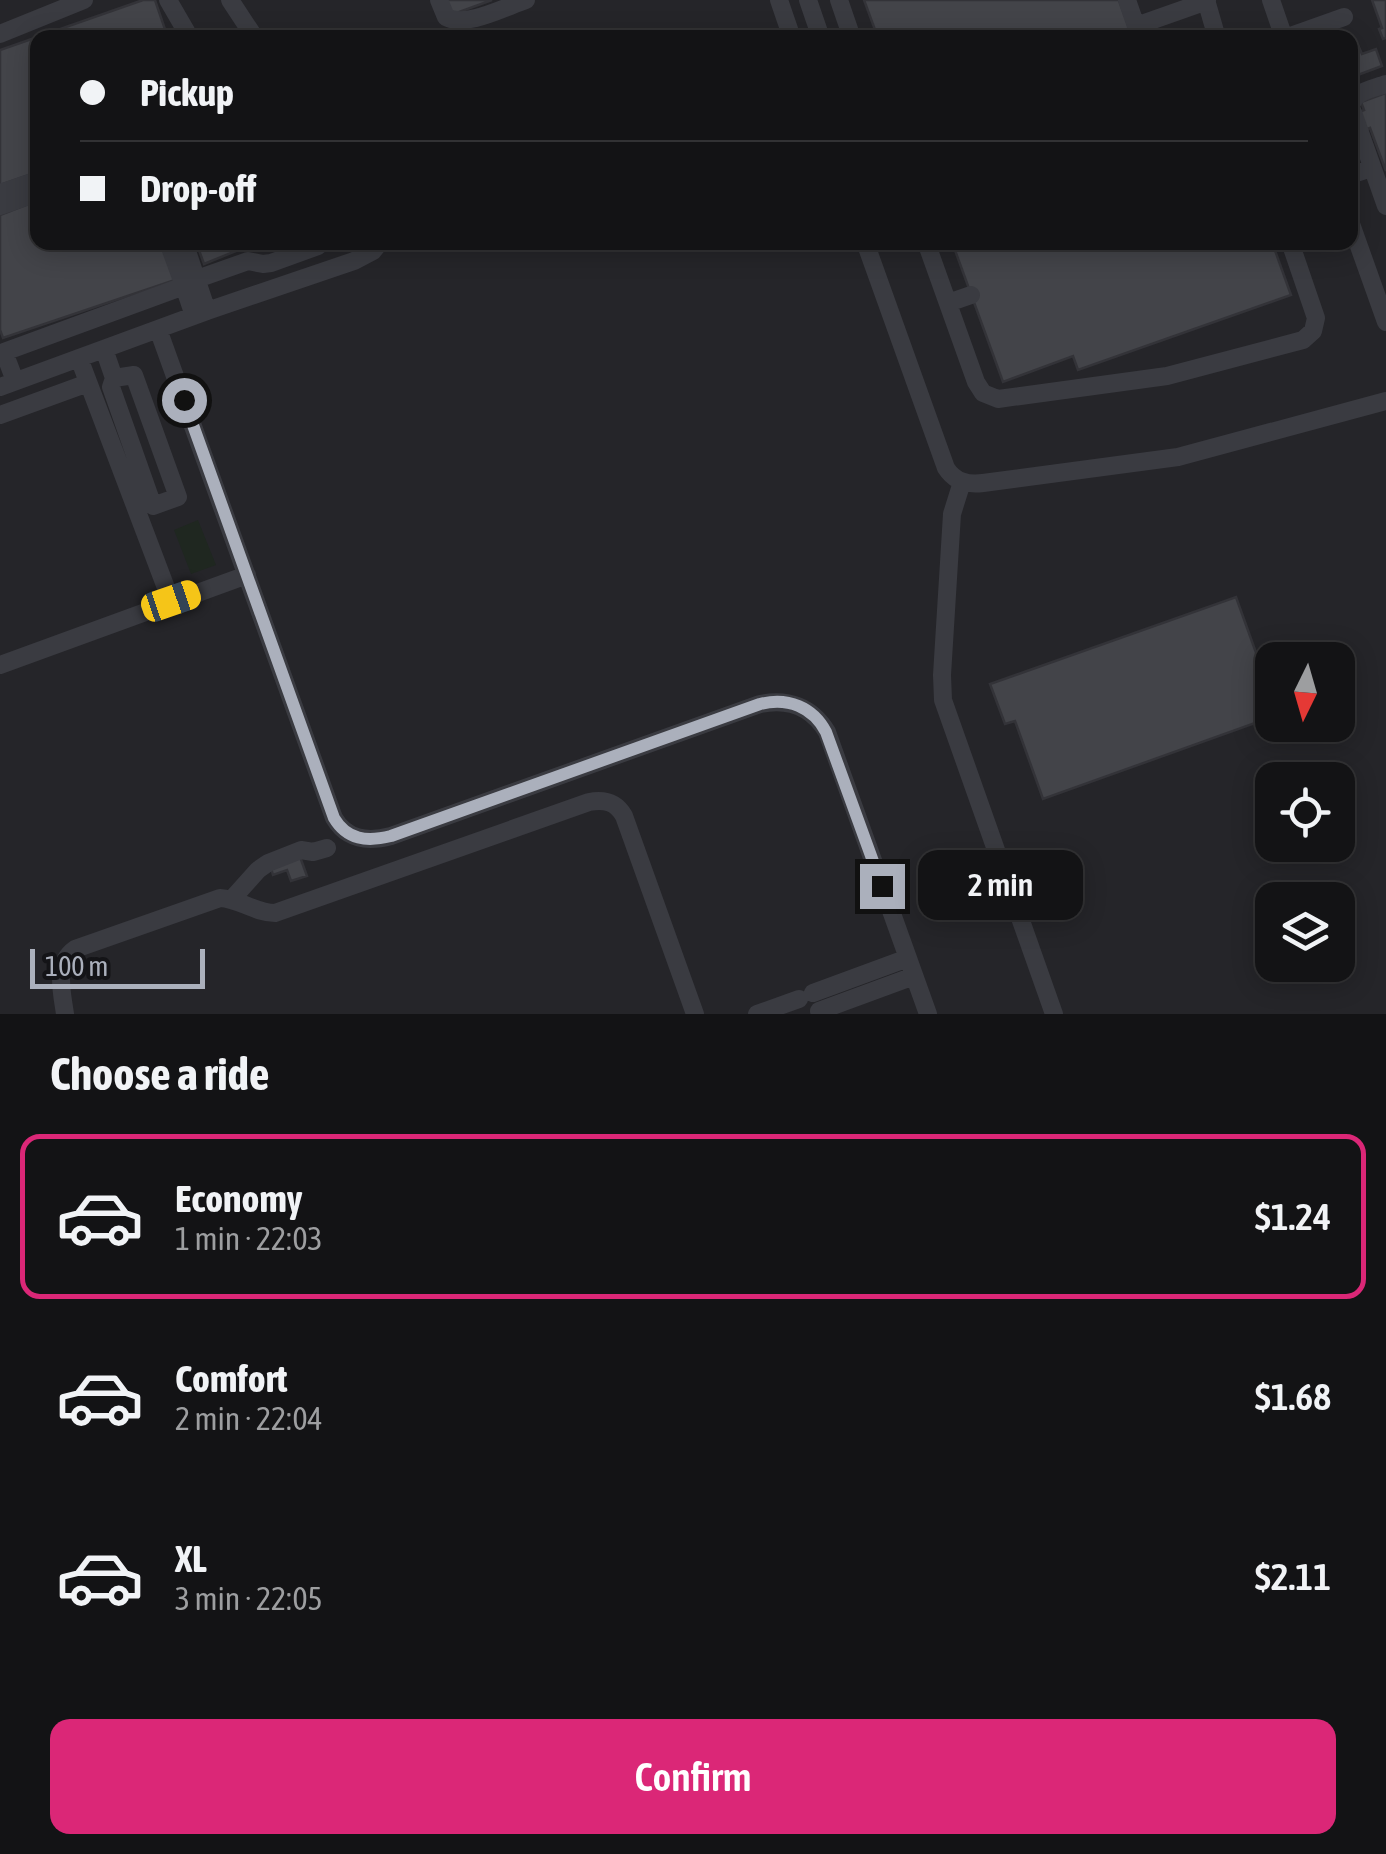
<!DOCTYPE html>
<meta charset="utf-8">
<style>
body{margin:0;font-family:"Asap Condensed",sans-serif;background:#1c1c1e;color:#f1f3f6;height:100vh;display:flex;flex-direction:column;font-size:38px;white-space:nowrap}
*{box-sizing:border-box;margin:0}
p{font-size:32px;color:#9d9ea0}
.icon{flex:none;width:55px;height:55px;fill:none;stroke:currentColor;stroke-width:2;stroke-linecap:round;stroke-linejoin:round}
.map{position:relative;height:1014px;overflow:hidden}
.details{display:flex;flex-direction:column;background:#131315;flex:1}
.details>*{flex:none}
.top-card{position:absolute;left:30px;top:30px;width:1328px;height:220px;border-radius:20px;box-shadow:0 5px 25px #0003,0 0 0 2px #323234;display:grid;align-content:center;height:220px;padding:0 50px;background:#131315}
.needle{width:65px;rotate:185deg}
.buttons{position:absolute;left:1255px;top:642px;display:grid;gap:20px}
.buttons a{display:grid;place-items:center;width:100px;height:100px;border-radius:20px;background:#131315;box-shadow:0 5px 25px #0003,0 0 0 2px #323234;font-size:50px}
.scale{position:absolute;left:30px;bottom:25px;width:175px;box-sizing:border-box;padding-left:10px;border:5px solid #abb0bc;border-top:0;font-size:28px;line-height:35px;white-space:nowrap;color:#abb0bc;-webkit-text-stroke:8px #141417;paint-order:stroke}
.end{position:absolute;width:45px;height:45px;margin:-22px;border:12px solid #abb0bc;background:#111;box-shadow:0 0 0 5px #111}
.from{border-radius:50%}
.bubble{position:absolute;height:70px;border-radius:20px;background:#131315;box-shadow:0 5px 25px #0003,0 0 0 2px #323234;font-size:32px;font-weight:600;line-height:70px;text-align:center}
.car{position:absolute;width:30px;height:60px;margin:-30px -15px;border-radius:12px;box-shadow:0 0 8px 2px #0007;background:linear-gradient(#f5c518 24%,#345 0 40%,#f5c518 0 76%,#345 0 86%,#f5c518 0)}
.top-card b{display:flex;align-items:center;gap:35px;height:95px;font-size:38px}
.top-card b+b{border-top:2px solid #323234}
.top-card i{width:25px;height:25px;background:#f1f3f6}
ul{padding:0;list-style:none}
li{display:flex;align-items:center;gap:30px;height:165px;margin:0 20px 15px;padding:0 30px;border:5px solid transparent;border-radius:20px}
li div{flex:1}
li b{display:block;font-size:38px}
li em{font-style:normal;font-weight:600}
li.active{border-color:#db2777}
li>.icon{width:90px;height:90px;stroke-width:1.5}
h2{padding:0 50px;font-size:45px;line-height:120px}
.button{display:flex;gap:20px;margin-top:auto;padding:20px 50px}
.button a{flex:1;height:115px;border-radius:20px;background:#db2777;color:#fff;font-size:40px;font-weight:600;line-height:115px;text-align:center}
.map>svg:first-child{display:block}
</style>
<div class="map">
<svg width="1386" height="1014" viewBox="0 0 1386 1014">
<rect width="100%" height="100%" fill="#19191c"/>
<path fill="#252529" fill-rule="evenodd" d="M 0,0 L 1386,0 L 1386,1014 L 0,1014 ZM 38,38 L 1350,38 L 1350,242 L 38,242 ZM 1272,660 L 1338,660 L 1338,725 L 1272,725 ZM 1272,780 L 1338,780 L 1338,845 L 1272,845 ZM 1272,900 L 1338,900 L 1338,965 L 1272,965 Z"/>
<path fill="#1f2720" d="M 198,520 L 216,565 L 191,574 L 174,530 Z"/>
<path fill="#434449" stroke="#333338" stroke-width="2.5" d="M 143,0 L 155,0 L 168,38 L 38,38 L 38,172 L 0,185 L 0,50 Z
M 446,0 L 492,0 L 451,15 Z
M 864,0 L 1119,0 L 1133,38 L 878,38 Z
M 1372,0 L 1386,0 L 1386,38 L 1383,39 L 1379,29 L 1382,28 Z
M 1358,45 L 1362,54 L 1376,49 L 1382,66 L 1350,78 L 1350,48 Z
M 1386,93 L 1386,171 L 1370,128 L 1365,130 L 1359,112 L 1364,110 L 1361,102 Z
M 38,200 L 38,242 L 166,242 L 178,279 L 3,338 L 0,330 L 0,215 Z
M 196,242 L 258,242 L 204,264 Z
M 952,242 L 1272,242 L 1291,295 L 1078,370 L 1073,356 L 1003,382 Z
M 1236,597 L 1264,675 L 1272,672 L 1272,717 L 1043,799 L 1015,721 L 1005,724 L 990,684 Z
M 299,854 L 307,876 L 291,881 L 287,870 L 273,875 L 270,865 Z"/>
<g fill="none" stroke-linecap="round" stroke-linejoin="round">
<path stroke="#3a3b41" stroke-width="18" d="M 168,0 L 190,38
M 230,0 L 255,38
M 439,0 L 446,17 C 466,28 505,7 526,0
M 779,0 L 792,38
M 808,0 L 821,38
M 839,0 L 852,38
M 1127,0 L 1136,26 L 1207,1
M 1206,0 L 1217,38
M 1271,0 L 1284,38
M 0,34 L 84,0
M 1285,38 L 1344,17
M 1386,84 C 1373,89 1353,91 1351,107 L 1386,206
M 1350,175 L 1372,168
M 0,193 L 38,180
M 0,206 L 38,193
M 1350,221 L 1386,322
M 168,242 L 184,286
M 184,242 L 207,311
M 865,242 L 946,468 C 955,482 968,485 983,483 L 1178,457 L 1386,401
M 926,242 L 976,382 L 983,393 L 998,399 L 1167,376 L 1303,340 L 1313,331 L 1316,318 L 1290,242
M 197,279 L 248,261 L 263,264 L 271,263 L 318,246 L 322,242
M 948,303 L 971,295
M 158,329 L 334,818 C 347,840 368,842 391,836 L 760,704 C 788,698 812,707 827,732 L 928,1014
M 104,349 L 114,378 L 111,387 L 153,506 L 178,497 L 134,375 L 114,378
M 79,358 L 171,601
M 15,381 L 4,352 L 184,286 L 194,316
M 0,387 L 207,311 L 354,261 L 373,251 L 380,242
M 0,415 L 88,383
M 962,482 L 952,514 L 942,675 L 943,700 L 1054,1014
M 0,665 L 247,575
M 232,899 L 258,870 L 268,863 L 301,850 L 313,852 L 327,848
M 813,993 L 908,958
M 819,1011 L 914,976
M 65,1014 C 62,992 54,964 75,949 L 220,898 C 240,899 255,913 275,913 L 589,802 C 605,799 616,802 624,816 L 695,1014
M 757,1014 L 799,999"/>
</g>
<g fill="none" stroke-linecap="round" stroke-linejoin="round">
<path stroke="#abb0bc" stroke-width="12" d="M 184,400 L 334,818 C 347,840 367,842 391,836 L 760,704 C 788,697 813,707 826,732 L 882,886"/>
</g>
</svg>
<div class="buttons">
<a><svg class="needle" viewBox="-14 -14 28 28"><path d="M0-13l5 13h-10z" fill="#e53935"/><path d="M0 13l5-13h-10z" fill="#9d9ea0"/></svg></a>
<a><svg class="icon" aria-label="locate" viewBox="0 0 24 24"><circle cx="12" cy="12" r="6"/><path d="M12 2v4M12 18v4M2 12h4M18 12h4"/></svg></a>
<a><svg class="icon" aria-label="layers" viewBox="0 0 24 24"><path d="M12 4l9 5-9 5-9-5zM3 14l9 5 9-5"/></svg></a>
</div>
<div class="scale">100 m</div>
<i class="end from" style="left:184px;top:400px"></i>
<i class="end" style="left:882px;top:886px"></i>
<div class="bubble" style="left:918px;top:850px;width:165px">2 min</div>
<i class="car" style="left:171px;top:601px;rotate:71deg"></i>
<div class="top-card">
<b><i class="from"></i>Pickup</b>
<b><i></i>Drop-off</b>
</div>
</div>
<section class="details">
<h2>Choose a ride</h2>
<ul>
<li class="active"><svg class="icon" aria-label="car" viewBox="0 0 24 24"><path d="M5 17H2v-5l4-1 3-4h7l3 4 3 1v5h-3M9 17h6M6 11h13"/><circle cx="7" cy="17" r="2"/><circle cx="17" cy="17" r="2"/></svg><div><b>Economy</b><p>1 min · 22:03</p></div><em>$1.24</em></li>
<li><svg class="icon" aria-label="car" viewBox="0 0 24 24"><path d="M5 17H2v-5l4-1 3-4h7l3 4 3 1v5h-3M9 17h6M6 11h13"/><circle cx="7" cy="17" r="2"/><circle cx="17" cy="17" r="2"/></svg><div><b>Comfort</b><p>2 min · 22:04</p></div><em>$1.68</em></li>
<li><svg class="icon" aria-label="car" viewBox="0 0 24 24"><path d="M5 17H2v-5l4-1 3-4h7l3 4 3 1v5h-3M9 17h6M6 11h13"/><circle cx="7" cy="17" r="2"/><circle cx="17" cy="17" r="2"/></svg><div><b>XL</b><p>3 min · 22:05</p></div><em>$2.11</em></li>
</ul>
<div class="button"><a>Confirm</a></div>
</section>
